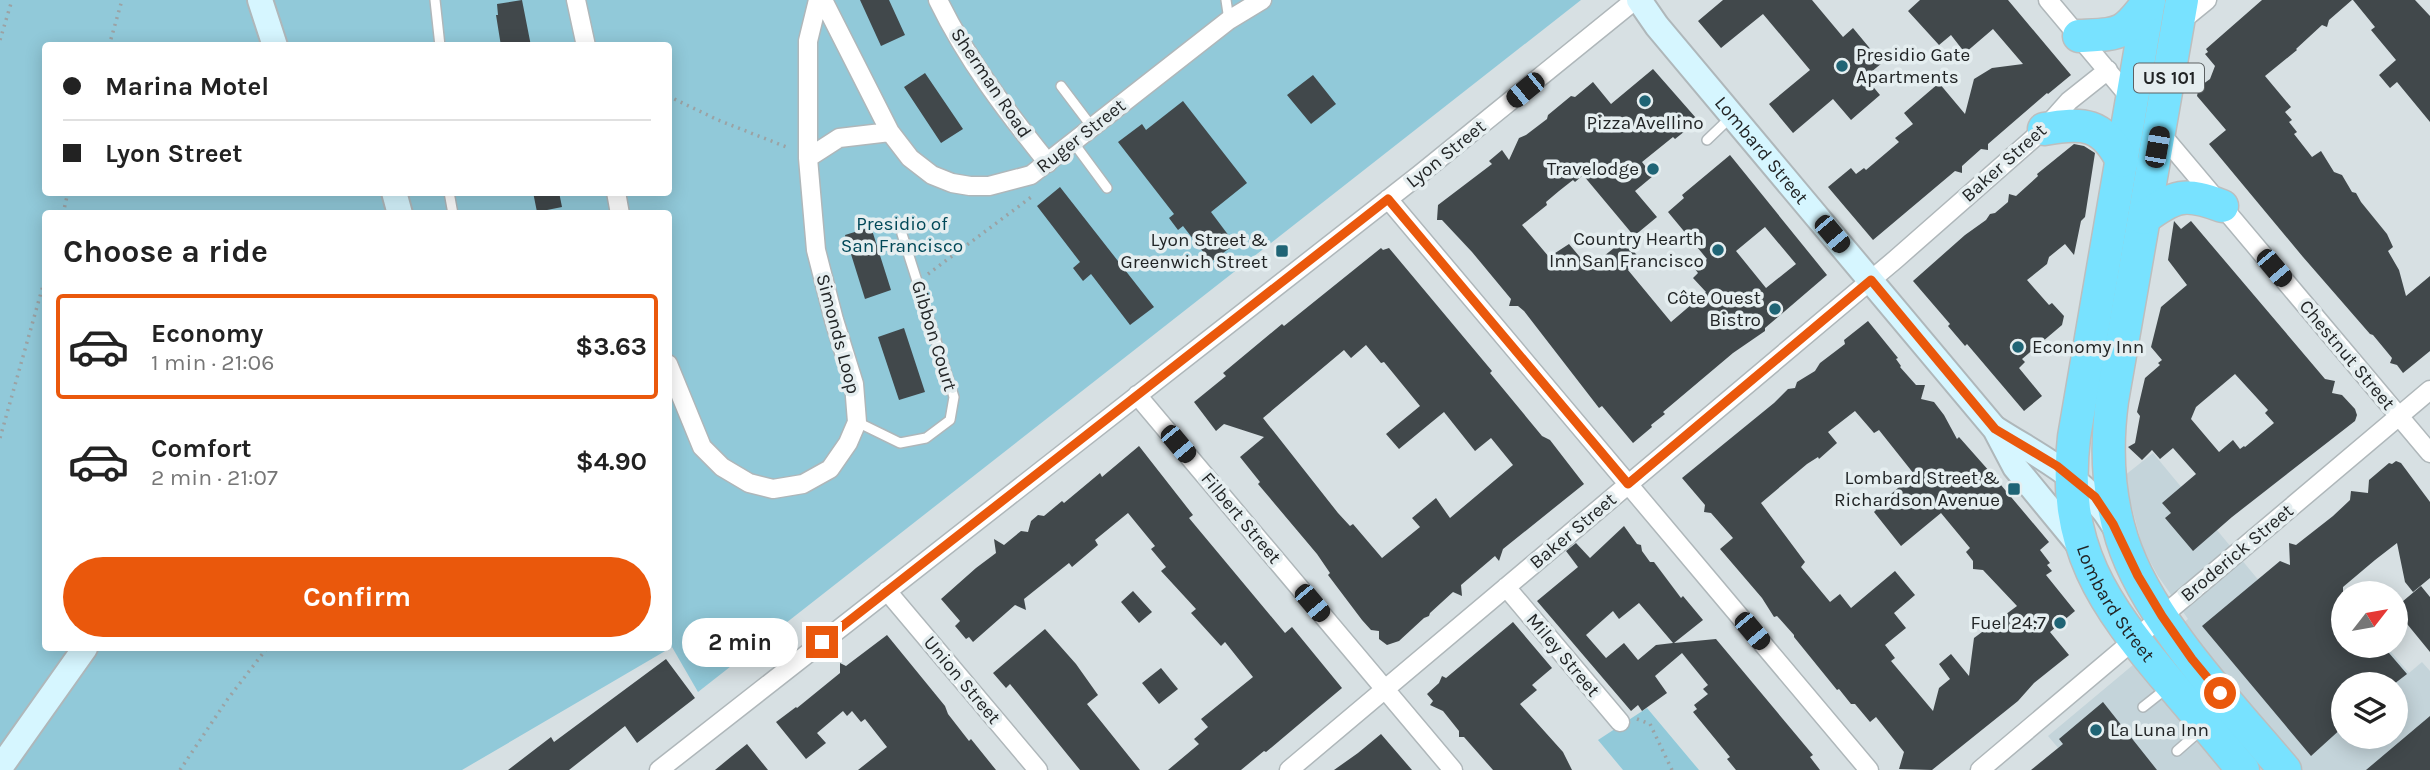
<!DOCTYPE html>
<meta charset="utf-8">
<style>
body{margin:0;font-family:Karla,sans-serif;background:#f2f2f2;color:#222;height:100vh;display:flex;flex-direction:column;font-size:26px;white-space:nowrap}
*{box-sizing:border-box;margin:0}
p{font-size:23px;color:#767676}
.icon{flex:none;width:38px;height:38px;fill:none;stroke:currentColor;stroke-width:2;stroke-linecap:round;stroke-linejoin:round}
.map{position:relative;flex:1;overflow:hidden}
.drawer{position:absolute;left:42px;top:210px;width:630px;height:441px;display:flex;flex-direction:column;background:#fff;border-radius:7px;box-shadow:0 4px 18px #0003}
.drawer>*{flex:none}
.top-card{position:absolute;left:42px;top:42px;width:630px;height:154px;border-radius:7px;box-shadow:0 4px 18px #0003;display:grid;align-content:center;height:154px;padding:0 21px;background:#fff}
.needle{width:46px;rotate:59deg}
.controls{position:absolute;left:2331px;top:581px;display:grid;gap:14px}
.controls a{display:grid;place-items:center;width:77px;height:77px;border-radius:50%;background:#fff;box-shadow:0 4px 18px #0003;font-size:35px}
.end{position:absolute;width:32px;height:32px;margin:-16px;border:9px solid #ea580c;background:#fff;box-shadow:0 0 0 4px #fff}
.from{border-radius:50%}
.bubble{position:absolute;height:49px;border-radius:24px;background:#fff;box-shadow:0 4px 18px #0003;font-size:23px;font-weight:700;line-height:49px;text-align:center}
.car{position:absolute;width:21px;height:42px;margin:-21px -10px;border-radius:9px;box-shadow:0 0 5px 2px #0007;background:linear-gradient(#222 24%,#8ab4d8 0 40%,#222 0 76%,#8ab4d8 0 86%,#222 0)}
.top-card b{display:flex;align-items:center;gap:24px;height:66px;font-size:26px}
.top-card b+b{border-top:2px solid #e0e0e0}
.top-card i{width:18px;height:18px;background:#222}
ul{padding:0;list-style:none}
li{display:flex;align-items:center;gap:21px;height:105px;margin:0 14px 10px;padding:0 7px;border:4px solid transparent;border-radius:7px}
li div{flex:1}
li b{display:block;font-size:26px}
li em{font-style:normal;font-weight:700}
li.current{border-color:#ea580c}
li>.icon{width:63px;height:63px;stroke-width:1.5}
h2{padding:0 21px;font-size:32px;line-height:84px}
.primary-button{display:flex;gap:14px;margin-top:auto;padding:14px 21px}
.primary-button a{flex:1;height:80px;border-radius:42px;background:#ea580c;color:#fff;font-size:28px;font-weight:700;line-height:80px;text-align:center}
.map>svg:first-child{display:block}
</style>
<div class="map">
<svg width="2430" height="770" viewBox="0 0 2430 770">
<rect width="100%" height="100%" fill="#d7e0e3"/>
<path fill="#c4d4da" fill-rule="evenodd" d="M 2153,453 L 2275,600 L 2333,583 L 2343,595 L 2343,646 L 2386,646 L 2409,673 L 2422,662 L 2430,671 L 2430,770 L 2077,770 L 2048,736 L 2188,619 L 2158,576 L 2143,549 L 2126,486 L 2124,476 ZM 2343,684 L 2396,684 L 2396,737 L 2343,737 Z"/>
<path fill="#91c9d9" fill-rule="evenodd" d="M 0,0 L 1581,0 L 698,692 L 672,647 L 462,770 L 0,770 ZM 46,46 L 668,46 L 668,192 L 46,192 ZM 46,214 L 668,214 L 668,648 L 46,648 Z
M 1647,708 L 1699,770 L 1623,770 L 1598,740 Z"/>
<path fill="#41484b" fill-rule="evenodd" d="M 522,0 L 531,46 L 501,46 L 496,15 L 498,15 L 497,4 Z
M 860,0 L 889,0 L 905,35 L 881,46 Z
M 1723,0 L 1812,0 L 1843,37 L 1853,28 L 1882,63 L 1865,77 L 1880,95 L 1851,120 L 1833,99 L 1793,133 L 1769,104 L 1810,70 L 1763,14 L 1721,48 L 1698,21 Z
M 1920,0 L 2008,0 L 2071,75 L 2048,94 L 2047,93 L 1988,144 L 1988,150 L 1981,149 L 1962,166 L 1962,173 L 1955,171 L 1873,240 L 1828,187 L 1851,168 L 1856,174 L 1864,168 L 1866,170 L 1899,142 L 1895,138 L 1913,124 L 1904,113 L 1939,83 L 1965,114 L 1974,79 L 1992,68 L 2023,64 L 1993,29 L 1965,53 L 1951,35 L 1939,45 L 1908,11 Z
M 2262,0 L 2352,0 L 2329,20 L 2327,27 L 2322,25 L 2296,49 L 2297,50 L 2265,76 L 2291,107 L 2285,112 L 2292,120 L 2289,122 L 2297,132 L 2294,134 L 2312,157 L 2321,151 L 2334,172 L 2342,175 L 2352,192 L 2356,193 L 2361,202 L 2387,234 L 2393,247 L 2388,251 L 2399,270 L 2406,296 L 2430,276 L 2430,351 L 2403,373 L 2397,365 L 2390,363 L 2392,358 L 2373,335 L 2370,334 L 2303,257 L 2209,144 L 2226,130 L 2197,96 L 2199,87 L 2210,79 L 2215,66 L 2205,54 L 2208,52 L 2206,49 Z
M 2353,0 L 2415,0 L 2430,16 L 2430,122 L 2397,82 L 2390,88 L 2379,75 L 2396,60 L 2371,30 L 2375,27 Z
M 1653,69 L 1696,118 L 1688,124 L 1690,127 L 1675,139 L 1673,137 L 1642,162 L 1653,176 L 1635,191 L 1657,217 L 1634,236 L 1583,175 L 1575,182 L 1573,180 L 1559,191 L 1546,202 L 1547,205 L 1522,225 L 1549,257 L 1569,244 L 1589,268 L 1624,240 L 1641,260 L 1628,270 L 1671,322 L 1706,292 L 1693,278 L 1698,273 L 1695,269 L 1707,259 L 1668,212 L 1684,198 L 1682,195 L 1730,155 L 1827,275 L 1765,328 L 1765,331 L 1733,353 L 1663,412 L 1665,414 L 1651,425 L 1652,427 L 1633,443 L 1602,406 L 1599,408 L 1524,311 L 1518,306 L 1509,306 L 1511,299 L 1472,252 L 1442,220 L 1437,220 L 1438,205 L 1492,164 L 1489,161 L 1502,150 L 1509,160 L 1519,138 L 1526,135 L 1547,119 L 1548,115 L 1571,96 L 1575,97 L 1593,82 L 1611,104 ZM 1765,227 L 1796,264 L 1766,288 L 1736,251 Z
M 925,73 L 963,129 L 941,143 L 904,87 Z
M 1313,75 L 1336,104 L 1311,124 L 1287,95 Z
M 1183,101 L 1247,183 L 1211,212 L 1235,244 L 1211,262 L 1183,226 L 1178,230 L 1169,218 L 1174,214 L 1118,142 L 1142,124 L 1146,130 Z
M 2074,144 L 2084,146 L 2095,153 L 2085,217 L 2081,221 L 2074,255 L 2065,244 L 2049,257 L 2047,264 L 2027,280 L 2049,305 L 2052,303 L 2064,316 L 2062,325 L 2022,359 L 2025,362 L 2019,368 L 2042,396 L 2024,411 L 1967,344 L 1965,346 L 1948,326 L 1950,324 L 1913,281 L 1965,235 L 1986,220 L 1990,214 L 1995,213 L 2008,202 L 2009,194 L 2016,196 L 2038,176 L 2037,174 Z
M 1060,187 L 1154,307 L 1130,325 L 1091,274 L 1083,281 L 1073,268 L 1080,262 L 1037,206 Z
M 533,192 L 559,192 L 562,207 L 537,212 Z
M 2174,221 L 2181,229 L 2191,221 L 2325,379 L 2335,381 L 2332,393 L 2342,395 L 2355,409 L 2357,415 L 2355,421 L 2232,517 L 2193,551 L 2165,518 L 2171,513 L 2162,503 L 2196,474 L 2173,448 L 2160,459 L 2152,450 L 2142,460 L 2128,447 L 2135,443 L 2140,416 L 2137,412 L 2145,378 L 2160,365 L 2158,363 L 2162,360 L 2151,347 L 2161,307 L 2187,285 L 2168,260 ZM 2235,374 L 2268,410 L 2265,413 L 2274,423 L 2245,447 L 2244,446 L 2240,449 L 2233,440 L 2219,452 L 2191,419 L 2196,407 Z
M 871,227 L 891,290 L 865,299 L 845,235 Z
M 1381,248 L 1383,250 L 1389,248 L 1492,371 L 1490,373 L 1542,436 L 1550,440 L 1584,484 L 1503,549 L 1499,561 L 1495,556 L 1461,585 L 1462,596 L 1453,592 L 1430,613 L 1429,616 L 1424,618 L 1399,641 L 1387,645 L 1379,639 L 1379,631 L 1371,630 L 1362,620 L 1328,575 L 1330,573 L 1317,554 L 1258,484 L 1260,482 L 1240,457 L 1264,437 L 1224,424 L 1216,431 L 1194,402 L 1226,376 L 1223,373 L 1282,324 L 1284,326 ZM 1366,345 L 1381,363 L 1384,362 L 1420,406 L 1386,434 L 1399,449 L 1444,412 L 1475,451 L 1491,438 L 1513,465 L 1450,518 L 1436,498 L 1412,518 L 1420,527 L 1382,558 L 1353,524 L 1350,526 L 1338,513 L 1263,418 L 1344,350 L 1351,358 Z
M 1868,321 L 1898,358 L 1896,359 L 1901,366 L 1900,367 L 1916,385 L 1925,385 L 1921,399 L 1934,402 L 1944,415 L 1957,439 L 1959,437 L 1990,472 L 2049,542 L 2040,550 L 2050,563 L 2047,565 L 2052,571 L 2046,575 L 2075,611 L 2050,632 L 2069,655 L 2034,683 L 2018,701 L 1932,770 L 1899,769 L 1904,752 L 1876,717 L 1870,722 L 1855,704 L 1851,704 L 1839,689 L 1837,690 L 1794,637 L 1794,635 L 1777,616 L 1774,617 L 1762,598 L 1720,549 L 1733,538 L 1711,513 L 1704,512 L 1705,505 L 1682,478 L 1774,403 L 1788,389 L 1795,388 L 1797,382 L 1815,371 L 1820,363 L 1845,344 L 1844,340 ZM 1855,411 L 1874,433 L 1879,430 L 1914,474 L 1875,508 L 1876,510 L 1874,512 L 1901,546 L 1941,513 L 1970,548 L 1966,552 L 1973,561 L 1973,569 L 1983,570 L 2017,606 L 1974,638 L 1969,676 L 1951,654 L 1939,664 L 1950,679 L 1939,688 L 1933,711 L 1891,661 L 1895,658 L 1885,645 L 1906,628 L 1894,613 L 1915,595 L 1895,571 L 1851,608 L 1840,594 L 1830,602 L 1801,567 L 1805,562 L 1761,503 L 1807,464 L 1818,457 L 1819,459 L 1837,443 L 1828,432 Z
M 904,328 L 925,392 L 899,400 L 878,337 Z
M 1139,446 L 1193,515 L 1189,518 L 1285,633 L 1292,627 L 1342,688 L 1266,752 L 1264,751 L 1241,770 L 1168,770 L 1199,744 L 1194,739 L 1208,727 L 1201,719 L 1253,677 L 1225,642 L 1221,646 L 1191,613 L 1196,609 L 1161,571 L 1166,567 L 1151,549 L 1155,546 L 1128,513 L 1095,540 L 1098,545 L 1072,567 L 1069,563 L 1024,599 L 1026,610 L 1015,605 L 973,642 L 969,637 L 966,639 L 955,626 L 960,621 L 941,599 L 976,568 L 996,553 L 994,539 L 1004,545 L 1021,531 L 1028,532 L 1031,521 L 1038,515 L 1044,516 L 1062,501 L 1064,503 L 1100,473 L 1102,477 Z
M 2396,461 L 2401,463 L 2430,502 L 2430,578 L 2413,592 L 2405,582 L 2397,543 L 2375,560 L 2343,587 L 2343,646 L 2383,646 L 2407,674 L 2394,684 L 2343,684 L 2343,727 L 2311,756 L 2202,626 L 2280,561 L 2290,565 L 2289,543 L 2296,545 L 2333,516 L 2350,500 L 2351,491 L 2368,493 L 2369,480 L 2389,463 L 2392,464 Z
M 1624,526 L 1637,544 L 1641,545 L 1642,551 L 1650,562 L 1654,562 L 1681,598 L 1683,596 L 1703,620 L 1674,643 L 1716,639 L 1813,755 L 1810,757 L 1820,770 L 1736,770 L 1727,759 L 1730,757 L 1693,712 L 1697,709 L 1694,705 L 1708,694 L 1703,689 L 1708,685 L 1682,653 L 1655,676 L 1667,693 L 1642,711 L 1638,705 L 1631,711 L 1537,601 L 1578,567 L 1566,551 L 1576,543 L 1590,558 ZM 1639,603 L 1673,643 L 1656,645 L 1638,660 L 1624,643 L 1606,658 L 1586,635 L 1613,611 L 1619,619 Z
M 2421,586 L 2430,597 L 2430,652 L 2403,619 L 2396,618 L 2396,607 Z
M 1133,591 L 1152,612 L 1139,623 L 1121,602 Z
M 1513,622 L 1552,668 L 1532,685 L 1537,690 L 1520,704 L 1563,752 L 1572,770 L 1493,770 L 1464,737 L 1459,737 L 1459,731 L 1443,711 L 1430,705 L 1433,701 L 1427,694 L 1439,683 L 1442,676 L 1446,678 Z
M 1045,629 L 1076,664 L 1098,695 L 1087,704 L 1140,770 L 1080,770 L 1010,684 L 1006,688 L 993,673 Z
M 887,635 L 945,706 L 948,714 L 969,741 L 971,739 L 996,770 L 858,770 L 887,747 L 865,719 L 861,722 L 852,711 L 847,716 L 843,711 L 817,733 L 826,743 L 806,759 L 776,722 L 796,707 L 797,708 L 840,673 L 840,663 L 846,666 Z
M 666,659 L 695,698 L 637,743 L 625,726 L 569,770 L 508,770 L 551,737 L 554,742 Z
M 1161,668 L 1178,689 L 1159,704 L 1142,683 Z
M 2103,702 L 2157,770 L 2031,770 L 2063,744 L 2059,739 Z
M 2430,716 L 2430,770 L 2366,770 Z
M 1381,734 L 1412,770 L 1334,770 L 1358,753 Z
M 747,744 L 768,770 L 715,770 L 732,756 Z"/>
<g fill="none" stroke-linecap="round" stroke-linejoin="round">
<defs>
<path id="lane" d="M 435,0 L 440,46
M 1226,0 L 1229,20
M 1061,86 L 1092,127
M 1707,140 L 1731,117
M 1073,142 L 1107,188
M 449,192 L 453,214
M 857,422 L 900,443 L 926,438 L 950,420 L 954,397 L 902,234
M 2143,707 L 2167,688
M 2177,751 L 2202,729"/>
<path id="street" d="M 576,0 L 586,46
M 823,0 L 890,132 L 910,158 L 932,175 L 952,183 L 970,186 L 989,186 L 1031,175 L 1229,20 L 1262,0
M 938,0 C 967,60 1007,112 1048,163
M 2048,0 L 2132,100
M 2180,22 L 2207,0
M 2157,129 L 2430,453
M 808,158 L 839,138 L 890,132
M 616,192 L 620,214
M 1388,199 L 1869,770
M 668,364 L 702,447 L 722,467 L 749,483 L 773,489 L 803,484 L 830,469 L 848,443 L 857,422 L 854,384 L 834,320 L 816,250 L 808,158 L 808,41 L 818,0
M 1137,395 L 1453,770
M 1506,587 L 1620,722
M 887,591 L 1038,770
M 659,770 L 1419,175 L 1635,0
M 1289,770 L 1896,259 L 2044,129 L 2069,101 L 2108,70
M 1980,770 L 2430,390"/>
<g id="secondary">
<path d="M 260,0 L 275,46"/>
<path id="s1" d="M 1639,0 L 1657,26 L 1995,429 L 2015,467 L 2080,546"/>
<path d="M 394,192 L 400,214"/>
<path d="M 1996,429 C 2043,459 2085,477 2115,527"/>
<path d="M 0,768 L 85,648"/>
</g>
<g id="highway">
<path id="s2" d="M 2149,0 L 2074,437 C 2061,546 2103,604 2170,683 C 2195,712 2219,741 2243,770"/>
<path d="M 2182,0 L 2112,401 C 2106,446 2108,495 2122,539 C 2147,619 2231,706 2285,770"/>
<path d="M 2079,36 C 2121,34 2123,36 2149,1"/>
<path d="M 2044,129 C 2083,122 2103,123 2122,161"/>
<path d="M 2144,218 C 2175,195 2185,192 2222,206"/>
</g>
</defs>
<use href="#lane" stroke="#afb7ba" stroke-width="12"/>
<use href="#street" stroke="#afb7ba" stroke-width="21"/>
<use href="#secondary" stroke="#afb7ba" stroke-width="28"/>
<use href="#highway" stroke="#bdbebe" stroke-width="35"/>
<path stroke="#9ba2a4" stroke-width="3.5" stroke-dasharray="2 5" stroke-linecap="butt" d="M 0,40 L 12,0
M 109,46 L 122,0
M 668,96 L 718,120 L 789,148
M 63,214 L 68,192
M 928,274 L 1034,195
M 0,438 L 46,275
M 1637,719 L 1650,724 L 1672,770
M 180,770 L 227,700 L 267,648"/>
<use href="#lane" stroke="#fff" stroke-width="9"/>
<use href="#street" stroke="#fff" stroke-width="18"/>
<use href="#secondary" stroke="#d6f6ff" stroke-width="24"/>
<use href="#highway" stroke="#78e2ff" stroke-width="32"/>
</g>
<g fill="none" stroke-linecap="round" stroke-linejoin="round">
<path stroke="#ea580c" stroke-width="9" d="M 822,642 L 1388,199 L 1628,484 L 1871,280 L 1995,429 L 2057,466 L 2095,497 L 2113,524 L 2138,576 L 2162,616 L 2192,659 L 2220,693"/>
</g>
<g fill="#1f6475" stroke="#e5eef0" stroke-width="2.5">
<circle cx="1842" cy="66" r="7"/>
<circle cx="1645" cy="101" r="7"/>
<circle cx="1653" cy="169" r="7"/>
<circle cx="1718" cy="250" r="7"/>
<rect x="1275" y="244" width="14" height="14" rx="3.5"/>
<circle cx="1775" cy="309" r="7"/>
<circle cx="2018" cy="347" r="7"/>
<rect x="2007" y="482" width="14" height="14" rx="3.5"/>
<circle cx="2060" cy="623" r="7"/>
<circle cx="2096" cy="730" r="7"/>
</g>
<g text-anchor="middle" dominant-baseline="central" stroke-width="7" stroke-linejoin="round" paint-order="stroke">
<rect fill="#e5eef0" stroke="#5c6163" stroke-width="2" x="2134" y="63.5" width="70" height="29" rx="5"/>
<g font-size="18" font-weight="bold" fill="#222526">
<text x="2169" y="78">US 101</text>
</g>
<g font-size="19" fill="#222526" stroke="#e5eef0" text-anchor="end">
<text x="1856" y="55" text-anchor="start">Presidio Gate<tspan x="1856" dy="22">Apartments</tspan></text>
<text x="1645" y="123" text-anchor="middle">Pizza Avellino</text>
<text x="1639" y="169">Travelodge</text>
<text x="1704" y="239">Country Hearth<tspan x="1704" dy="22">Inn San Francisco</tspan></text>
<text x="1268" y="240">Lyon Street &amp;<tspan x="1268" dy="22">Greenwich Street</tspan></text>
<text x="1761" y="298">Côte Ouest<tspan x="1761" dy="22">Bistro</tspan></text>
<text x="2032" y="347" text-anchor="start">Economy Inn</text>
<text x="2000" y="478">Lombard Street &amp;<tspan x="2000" dy="22">Richardson Avenue</tspan></text>
<text x="2046" y="623">Fuel 24:7</text>
<text x="2110" y="730" text-anchor="start">La Luna Inn</text>
</g>
<g font-size="19" fill="#222526" stroke="#e5eef0">
<text transform="translate(991 83) rotate(56)">Sherman Road</text>
<text transform="translate(1081 136) rotate(-38)">Ruger Street</text>
<text stroke="none"><textPath href="#s1" startOffset="194">Lombard Street</textPath></text>
<text transform="translate(1446 154) rotate(-39)">Lyon Street</text>
<text transform="translate(2004 163) rotate(-42)">Baker Street</text>
<text transform="translate(838 334) rotate(75)">Simonds Loop</text>
<text transform="translate(934 336) rotate(73)">Gibbon Court</text>
<text transform="translate(2347 355) rotate(50)">Chestnut Street</text>
<text transform="translate(1241 518) rotate(50)">Filbert Street</text>
<text transform="translate(1573 531) rotate(-40)">Baker Street</text>
<text transform="translate(2237 553) rotate(-40)">Broderick Street</text>
<text stroke="none"><textPath href="#s2" startOffset="620">Lombard Street</textPath></text>
<text transform="translate(1563 655) rotate(50)">Miley Street</text>
<text transform="translate(962 680) rotate(50)">Union Street</text>
</g>
<g font-size="19" fill="#014858" stroke="#e5eef0">
<text x="902" y="224">Presidio of<tspan x="902" dy="22">San Francisco</tspan></text>
</g>
</g>
</svg>
<div class="controls">
<a><svg class="needle" viewBox="-14 -14 28 28"><path d="M0-13l5 13h-10z" fill="#e53935"/><path d="M0 13l5-13h-10z" fill="#767676"/></svg></a>
<a><svg class="icon" aria-label="layers" viewBox="0 0 24 24"><path d="M12 4l9 5-9 5-9-5zM3 14l9 5 9-5"/></svg></a>
</div>
<i class="end from" style="left:2220px;top:693px"></i>
<i class="end" style="left:822px;top:642px"></i>
<div class="bubble" style="left:682px;top:618px;width:116px">2 min</div>
<i class="car" style="left:1525px;top:90px;rotate:231deg"></i>
<i class="car" style="left:2157px;top:147px;rotate:10deg"></i>
<i class="car" style="left:1832px;top:234px;rotate:140deg"></i>
<i class="car" style="left:2274px;top:268px;rotate:140deg"></i>
<i class="car" style="left:1178px;top:444px;rotate:140deg"></i>
<i class="car" style="left:1312px;top:603px;rotate:140deg"></i>
<i class="car" style="left:1752px;top:631px;rotate:140deg"></i>
<div class="top-card">
<b><i class="from"></i>Marina Motel</b>
<b><i></i>Lyon Street</b>
</div>
<section class="drawer">
<h2>Choose a ride</h2>
<ul>
<li class="current"><svg class="icon" aria-label="car" viewBox="0 0 24 24"><path d="M5 17H2v-5l4-1 3-4h7l3 4 3 1v5h-3M9 17h6M6 11h13"/><circle cx="7" cy="17" r="2"/><circle cx="17" cy="17" r="2"/></svg><div><b>Economy</b><p>1 min · 21:06</p></div><em>$3.63</em></li>
<li><svg class="icon" aria-label="car" viewBox="0 0 24 24"><path d="M5 17H2v-5l4-1 3-4h7l3 4 3 1v5h-3M9 17h6M6 11h13"/><circle cx="7" cy="17" r="2"/><circle cx="17" cy="17" r="2"/></svg><div><b>Comfort</b><p>2 min · 21:07</p></div><em>$4.90</em></li>
</ul>
<div class="primary-button"><a>Confirm</a></div>
</section>
</div>
